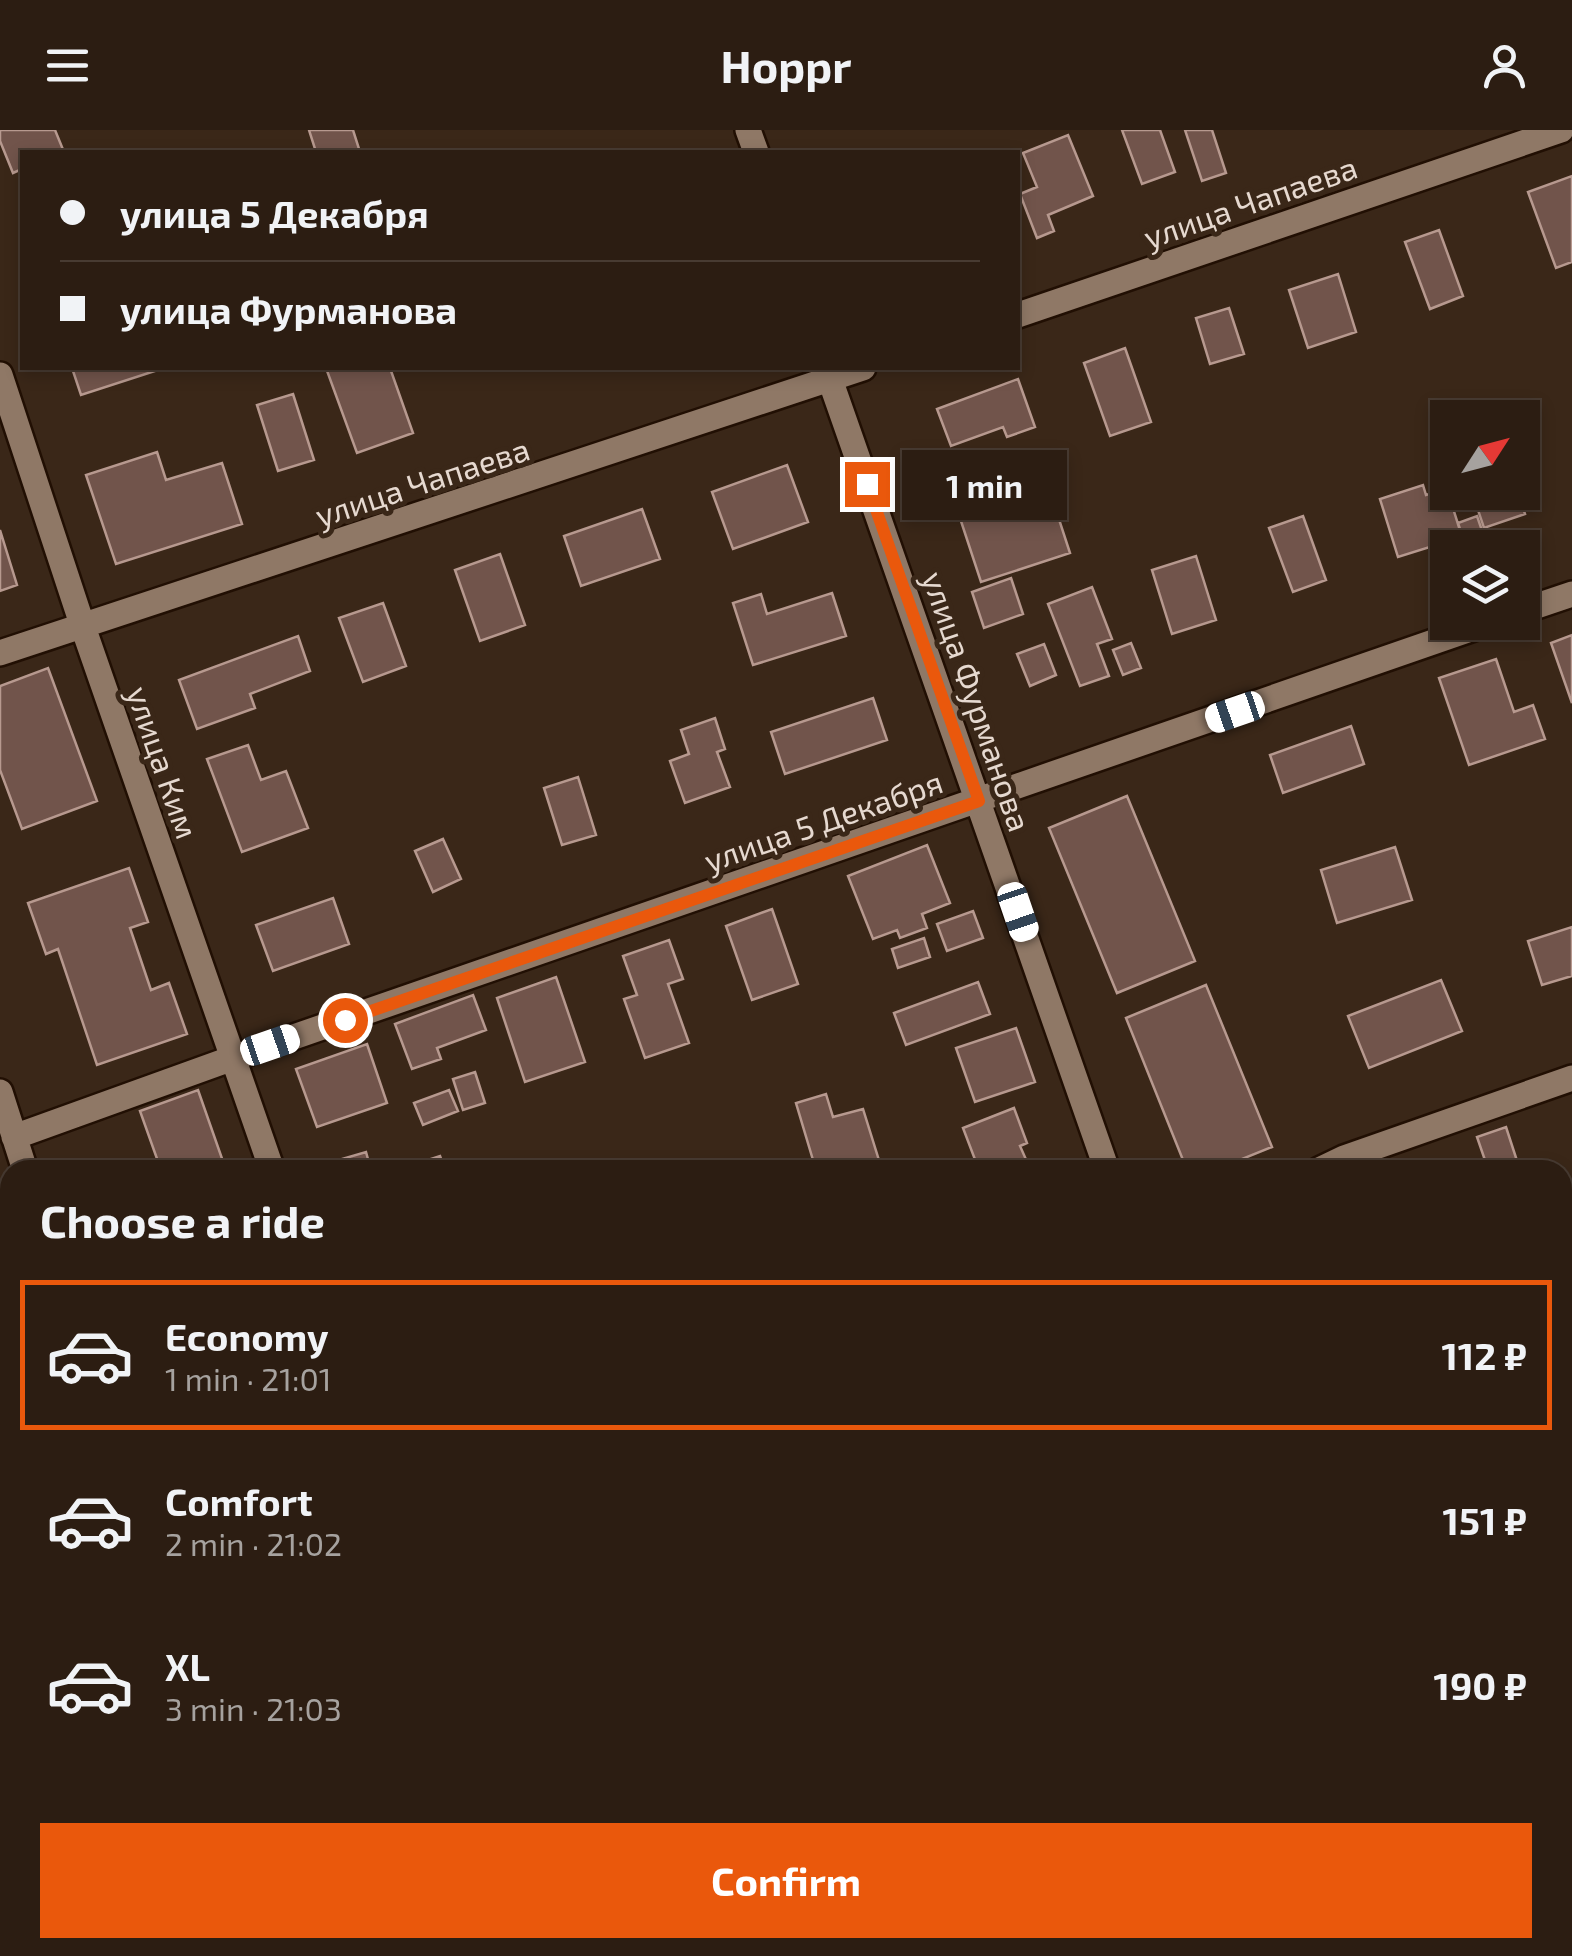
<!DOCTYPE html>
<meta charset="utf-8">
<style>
body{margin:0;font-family:"Exo 2",sans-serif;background:#382a20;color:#f1f3f6;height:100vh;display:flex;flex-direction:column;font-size:38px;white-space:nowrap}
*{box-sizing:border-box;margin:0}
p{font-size:32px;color:#a6a29f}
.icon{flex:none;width:55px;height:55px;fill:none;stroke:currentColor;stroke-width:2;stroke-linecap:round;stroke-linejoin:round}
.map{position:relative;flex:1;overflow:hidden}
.drawer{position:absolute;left:0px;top:1030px;width:1572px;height:798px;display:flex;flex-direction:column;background:#2c1d12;border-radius:30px 30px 0 0;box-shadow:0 5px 15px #0003,0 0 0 2px #483b32}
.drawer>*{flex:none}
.banner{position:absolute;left:20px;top:20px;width:1000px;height:220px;border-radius:0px;box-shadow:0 5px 15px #0003,0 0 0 2px #483b32;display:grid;align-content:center;height:220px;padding:0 40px;background:#2c1d12}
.needle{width:65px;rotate:54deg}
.buttons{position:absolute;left:1430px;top:270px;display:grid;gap:20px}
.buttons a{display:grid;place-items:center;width:110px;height:110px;border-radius:0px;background:#2c1d12;box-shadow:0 5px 15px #0003,0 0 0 2px #483b32;font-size:50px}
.end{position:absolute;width:45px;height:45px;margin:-22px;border:12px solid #ea580c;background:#fff;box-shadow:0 0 0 5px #fff}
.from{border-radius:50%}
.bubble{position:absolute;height:70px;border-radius:0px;background:#2c1d12;box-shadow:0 5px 15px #0003,0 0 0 2px #483b32;font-size:32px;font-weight:700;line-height:70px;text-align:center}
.car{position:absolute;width:30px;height:60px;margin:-30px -15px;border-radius:12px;box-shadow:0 0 8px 2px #0007;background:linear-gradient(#fff 24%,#345 0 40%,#fff 0 76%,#345 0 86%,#fff 0)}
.banner b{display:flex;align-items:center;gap:35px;height:95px;font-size:38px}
.banner b+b{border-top:2px solid #483b32}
.banner i{width:25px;height:25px;background:#f1f3f6}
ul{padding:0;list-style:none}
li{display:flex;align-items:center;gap:30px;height:150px;margin:0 20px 15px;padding:0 20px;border:5px solid transparent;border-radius:0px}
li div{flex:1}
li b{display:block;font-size:38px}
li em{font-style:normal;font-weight:700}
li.on{border-color:#ea580c}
li>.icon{width:90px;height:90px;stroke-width:1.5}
h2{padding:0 40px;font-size:45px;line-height:120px}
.action{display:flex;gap:20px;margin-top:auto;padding:20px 40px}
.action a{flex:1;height:115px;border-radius:0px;background:#ea580c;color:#fff;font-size:40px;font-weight:700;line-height:115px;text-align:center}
header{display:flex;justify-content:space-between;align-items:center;height:130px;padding:0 40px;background:#2c1d12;font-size:45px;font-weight:700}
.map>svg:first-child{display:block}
</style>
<header><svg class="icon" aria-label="menu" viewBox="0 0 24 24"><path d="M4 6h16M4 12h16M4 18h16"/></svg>Hoppr<svg class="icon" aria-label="person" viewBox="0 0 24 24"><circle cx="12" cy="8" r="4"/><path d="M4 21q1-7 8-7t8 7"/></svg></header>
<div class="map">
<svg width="1572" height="1826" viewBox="0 0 1572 1826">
<rect width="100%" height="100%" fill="#3a2718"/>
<path fill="#71544b" stroke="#b7998f" stroke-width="2.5" d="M 0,0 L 55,0 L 64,22 L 22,22 L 22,39 L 13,43 L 0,11 Z
M 309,0 L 353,0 L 360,22 L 316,22 Z
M 1122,0 L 1160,0 L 1175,42 L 1142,54 Z
M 1185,0 L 1212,0 L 1226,43 L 1202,51 Z
M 1068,5 L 1093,66 L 1048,85 L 1054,101 L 1037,108 L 1020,64 L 1037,57 L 1023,23 Z
M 1572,46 L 1572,132 L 1556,138 L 1528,62 Z
M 1439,100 L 1463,166 L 1430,179 L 1405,112 Z
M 1338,144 L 1356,202 L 1308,218 L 1289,160 Z
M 1229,178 L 1244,224 L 1210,234 L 1196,188 Z
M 1125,218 L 1151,292 L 1110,306 L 1084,233 Z
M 72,238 L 157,238 L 158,240 L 81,265 Z
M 326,238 L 390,238 L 413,303 L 357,323 Z
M 1018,249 L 1035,297 L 1007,307 L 1003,297 L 951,316 L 937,279 Z
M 293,264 L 314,330 L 278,341 L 257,275 Z
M 157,322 L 166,350 L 222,333 L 242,394 L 116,434 L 86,345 Z
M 787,335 L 808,392 L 733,419 L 712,362 Z
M 1423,355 L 1426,365 L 1447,359 L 1462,407 L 1398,427 L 1380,369 Z
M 1030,359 L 1039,386 L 1056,380 L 1070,423 L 981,452 L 958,382 Z
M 1472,362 L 1518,362 L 1525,384 L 1484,398 Z
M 642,379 L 660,429 L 581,456 L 564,406 Z
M 1303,386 L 1326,450 L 1293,462 L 1269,398 Z
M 1477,386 L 1488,418 L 1466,418 L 1458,393 Z
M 0,400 L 17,455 L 0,461 Z
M 500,424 L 525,495 L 480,511 L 455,440 Z
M 1196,426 L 1216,490 L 1172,504 L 1152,440 Z
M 1011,448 L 1023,484 L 984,498 L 972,462 Z
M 1092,457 L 1112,509 L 1097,514 L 1109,546 L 1080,556 L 1048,474 Z
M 832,463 L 846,506 L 753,535 L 733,473 L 761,464 L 767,484 Z
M 383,473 L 406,536 L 363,552 L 339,488 Z
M 1572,505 L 1572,573 L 1551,513 Z
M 298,506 L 310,541 L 250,564 L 255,578 L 197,599 L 179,550 Z
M 1131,513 L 1141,538 L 1123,545 L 1113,520 Z
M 1044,514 L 1056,545 L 1030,556 L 1017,524 Z
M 1496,529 L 1514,582 L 1533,575 L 1545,609 L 1469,635 L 1439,548 Z
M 48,538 L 97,671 L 22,699 L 0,640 L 0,556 Z
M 873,568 L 887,610 L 785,644 L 771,602 Z
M 715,588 L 725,619 L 717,622 L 730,657 L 685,673 L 670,631 L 689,624 L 681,600 Z
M 1351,596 L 1364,634 L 1283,663 L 1270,625 Z
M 248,615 L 261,650 L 286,641 L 308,698 L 242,722 L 207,629 Z
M 578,647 L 596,705 L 562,715 L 544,658 Z
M 1127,666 L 1195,831 L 1117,863 L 1049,698 Z
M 443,709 L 461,749 L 433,762 L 415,721 Z
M 927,715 L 950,773 L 922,784 L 927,798 L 900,808 L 897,800 L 873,809 L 848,746 Z
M 1395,717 L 1412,770 L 1337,793 L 1321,740 Z
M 129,738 L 148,792 L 130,798 L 151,860 L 169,853 L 187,904 L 97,935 L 58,819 L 46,824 L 28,773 Z
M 333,768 L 349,814 L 273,841 L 256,795 Z
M 772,779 L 798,854 L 752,870 L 726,796 Z
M 973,781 L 983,808 L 947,821 L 937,794 Z
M 1572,797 L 1572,846 L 1542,855 L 1528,811 Z
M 924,808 L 930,827 L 898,838 L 892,819 Z
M 669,810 L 683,849 L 668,854 L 689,913 L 645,928 L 624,869 L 637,865 L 623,826 Z
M 556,847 L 585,932 L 525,952 L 497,868 Z
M 1441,850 L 1462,901 L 1369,938 L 1348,886 Z
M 978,852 L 990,884 L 906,915 L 894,883 Z
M 1206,855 L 1272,1017 L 1215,1040 L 1187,1040 L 1126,888 Z
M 473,865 L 486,900 L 437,918 L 441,929 L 412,939 L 395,894 Z
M 1016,898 L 1035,952 L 975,972 L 956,918 Z
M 367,914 L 387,973 L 317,997 L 296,939 Z
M 475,942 L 485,973 L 463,980 L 453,949 Z
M 198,960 L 226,1040 L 161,1040 L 140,981 Z
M 449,960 L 458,981 L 423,995 L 414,973 Z
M 826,964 L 833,987 L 863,979 L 882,1040 L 816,1040 L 796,973 Z
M 1014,978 L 1027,1013 L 1020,1016 L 1028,1034 L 1012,1040 L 979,1040 L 963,998 Z
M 1506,997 L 1520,1040 L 1474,1040 L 1487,1036 L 1477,1007 Z
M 366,1022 L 371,1040 L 312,1040 L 311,1038 Z
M 440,1026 L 445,1040 L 400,1039 Z
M 1572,1228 L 1572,1253 L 1562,1256 L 1562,1231 Z
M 1572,1263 L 1572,1365 L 1562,1369 L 1562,1266 Z
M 1562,1540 L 1566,1551 L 1572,1549 L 1572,1566 L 1562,1569 Z
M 10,1685 L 10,1741 L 0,1744 L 0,1688 Z
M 1568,1738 L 1572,1750 L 1572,1779 L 1562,1783 L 1562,1740 Z
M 613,1818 L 685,1818 L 689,1826 L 617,1826 Z
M 785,1818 L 826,1818 L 827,1820 L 805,1826 L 787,1826 Z"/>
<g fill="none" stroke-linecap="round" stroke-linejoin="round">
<defs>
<path id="minor" d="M 748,0 L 756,22
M 1018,185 L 1561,0
M 826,238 L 1107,1040
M 0,245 L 83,497 L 272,1040
M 1522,481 L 1572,464
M 0,523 L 863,238
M 0,962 L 25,1040
M 14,1007 L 233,928 L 1491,492
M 1319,1040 L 1344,1028 L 1572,948
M 1562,1433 L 1572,1430
M 544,1818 L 547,1826
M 1389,1818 L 1392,1826"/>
</defs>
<use href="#minor" stroke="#210f03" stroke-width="30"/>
<use href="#minor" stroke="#8f7866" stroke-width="25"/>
</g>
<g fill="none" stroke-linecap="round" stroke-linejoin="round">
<path stroke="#ea580c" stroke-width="12" d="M 345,890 L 979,671 L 867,354"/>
</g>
<g text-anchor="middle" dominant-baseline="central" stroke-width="10" stroke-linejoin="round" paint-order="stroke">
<g font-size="32" fill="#e6d9d0" stroke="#3a2718">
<text transform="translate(1250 71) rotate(-19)">улица Чапаева</text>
<text transform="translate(422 351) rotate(-18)">улица Чапаева</text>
<text transform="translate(978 571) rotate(71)">улица Фурманова</text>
<text transform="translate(164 632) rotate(71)">улица Ким</text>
<text transform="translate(823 690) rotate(-19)">улица 5 Декабря</text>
</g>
</g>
</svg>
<div class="buttons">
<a><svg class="needle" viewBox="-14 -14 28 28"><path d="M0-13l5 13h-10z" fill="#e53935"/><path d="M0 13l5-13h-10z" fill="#a6a29f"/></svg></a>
<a><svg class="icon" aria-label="layers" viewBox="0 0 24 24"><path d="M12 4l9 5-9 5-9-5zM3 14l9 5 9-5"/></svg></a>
</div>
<i class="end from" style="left:345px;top:890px"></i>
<i class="end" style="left:867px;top:354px"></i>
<div class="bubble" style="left:902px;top:320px;width:165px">1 min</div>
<i class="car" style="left:1235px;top:582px;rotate:251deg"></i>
<i class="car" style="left:1018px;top:782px;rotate:161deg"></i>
<i class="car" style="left:270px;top:915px;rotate:71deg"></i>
<div class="banner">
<b><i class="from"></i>улица 5 Декабря</b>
<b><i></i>улица Фурманова</b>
</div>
<section class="drawer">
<h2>Choose a ride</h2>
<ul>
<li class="on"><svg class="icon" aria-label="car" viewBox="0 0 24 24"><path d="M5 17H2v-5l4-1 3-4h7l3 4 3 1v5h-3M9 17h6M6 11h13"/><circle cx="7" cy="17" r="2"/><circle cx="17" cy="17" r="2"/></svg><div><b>Economy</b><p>1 min · 21:01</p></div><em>112 ₽</em></li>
<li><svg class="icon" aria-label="car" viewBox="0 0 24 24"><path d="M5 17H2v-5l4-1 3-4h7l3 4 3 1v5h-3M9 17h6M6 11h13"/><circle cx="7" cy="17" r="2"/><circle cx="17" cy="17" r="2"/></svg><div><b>Comfort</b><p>2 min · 21:02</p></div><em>151 ₽</em></li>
<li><svg class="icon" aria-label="car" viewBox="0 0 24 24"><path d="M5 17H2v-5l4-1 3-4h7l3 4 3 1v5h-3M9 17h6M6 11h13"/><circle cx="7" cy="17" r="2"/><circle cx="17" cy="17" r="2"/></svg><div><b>XL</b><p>3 min · 21:03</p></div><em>190 ₽</em></li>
</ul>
<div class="action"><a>Confirm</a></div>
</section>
</div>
